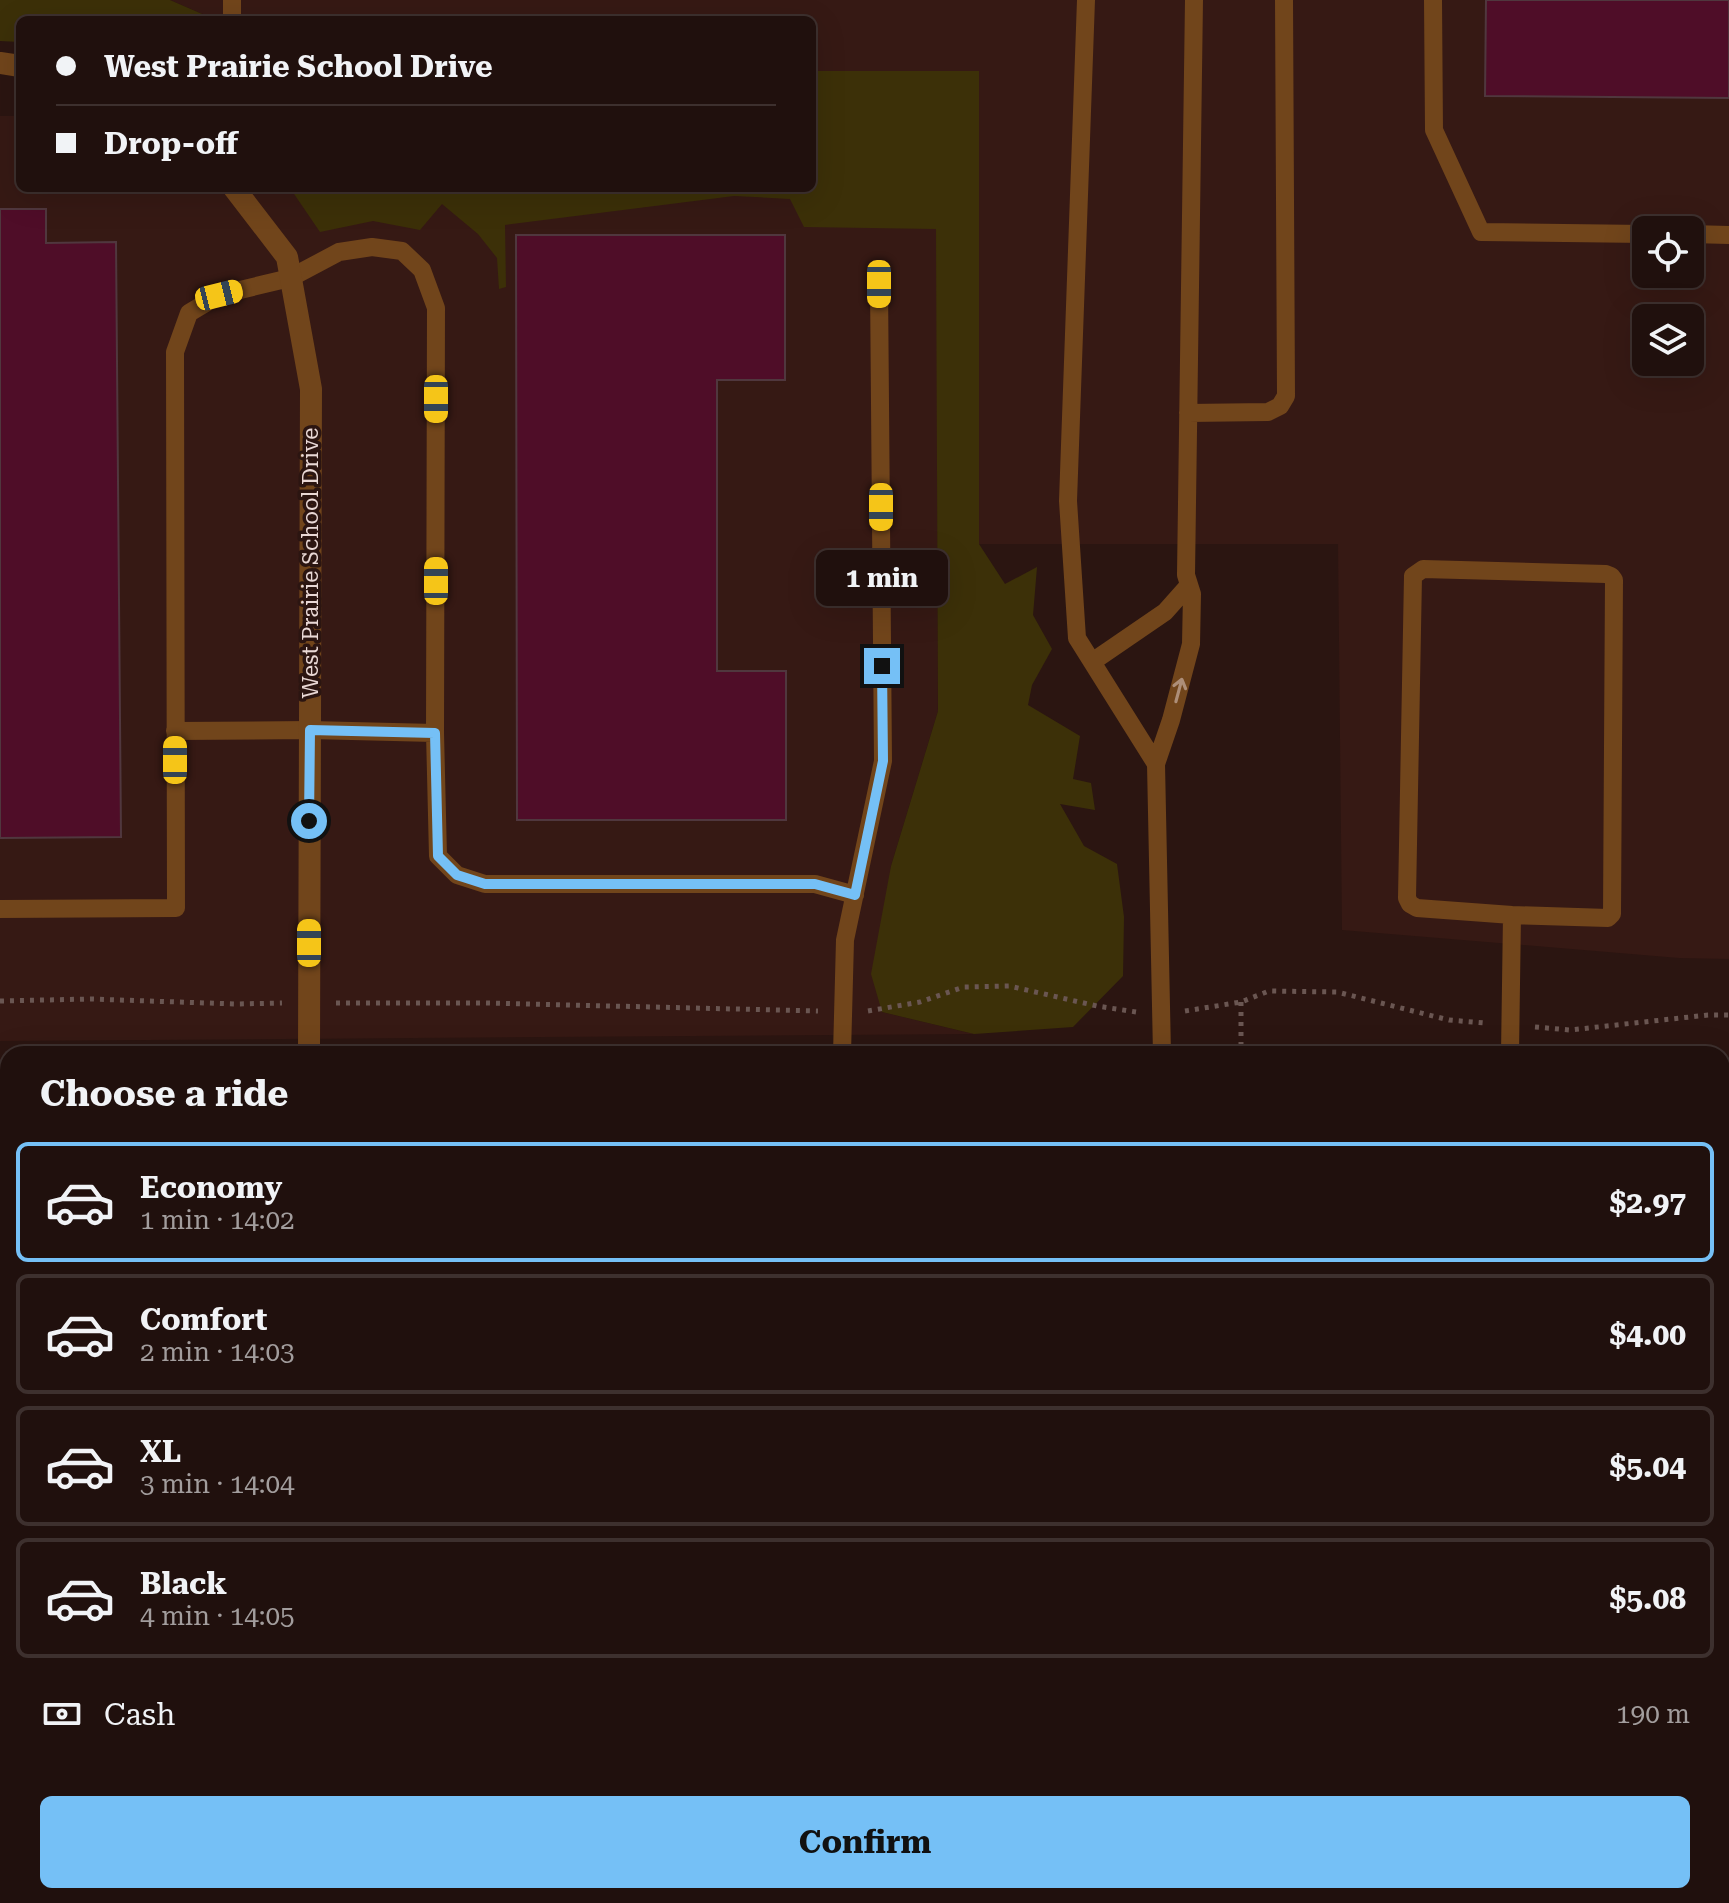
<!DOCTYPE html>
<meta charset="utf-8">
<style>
body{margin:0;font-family:"Roboto Serif",serif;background:#281916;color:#f1f3f6;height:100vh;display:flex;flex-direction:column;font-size:30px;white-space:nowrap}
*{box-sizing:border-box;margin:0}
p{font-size:26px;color:#a29d9d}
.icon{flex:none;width:44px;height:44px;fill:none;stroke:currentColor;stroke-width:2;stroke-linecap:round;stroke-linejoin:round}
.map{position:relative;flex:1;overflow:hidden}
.sheet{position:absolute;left:0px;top:1046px;width:1730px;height:858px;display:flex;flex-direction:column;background:#20100d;border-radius:24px 24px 0 0;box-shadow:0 8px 32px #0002,0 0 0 2px #3d302e}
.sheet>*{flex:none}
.hud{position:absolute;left:16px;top:16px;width:800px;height:176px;border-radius:12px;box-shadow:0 8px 32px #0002,0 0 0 2px #3d302e;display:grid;align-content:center;height:176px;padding:0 40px;background:#20100d}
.tools{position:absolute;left:1632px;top:216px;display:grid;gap:16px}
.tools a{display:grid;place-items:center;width:72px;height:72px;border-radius:12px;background:#20100d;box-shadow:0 8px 32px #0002,0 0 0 2px #3d302e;font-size:40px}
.end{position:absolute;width:36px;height:36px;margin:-18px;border:10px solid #75c0f6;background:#111;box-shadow:0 0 0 4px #111}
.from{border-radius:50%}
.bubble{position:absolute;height:56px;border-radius:12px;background:#20100d;box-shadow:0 8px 32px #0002,0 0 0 2px #3d302e;font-size:26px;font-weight:700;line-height:56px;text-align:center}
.car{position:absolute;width:24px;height:48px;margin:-24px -12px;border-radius:10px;box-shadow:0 0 6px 2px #0007;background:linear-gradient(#f5c518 24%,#345 0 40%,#f5c518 0 76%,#345 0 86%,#f5c518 0)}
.hud b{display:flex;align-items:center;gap:28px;height:76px;font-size:30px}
.hud b+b{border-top:2px solid #3d302e}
.hud i{width:20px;height:20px;background:#f1f3f6}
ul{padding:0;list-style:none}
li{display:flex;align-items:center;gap:24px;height:120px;margin:0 16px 12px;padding:0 24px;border:4px solid #3d302e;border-radius:12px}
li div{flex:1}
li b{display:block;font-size:30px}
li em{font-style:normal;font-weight:700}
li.selected{border-color:#75c0f6}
li>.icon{width:72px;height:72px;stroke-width:1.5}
h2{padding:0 40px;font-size:36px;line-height:96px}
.pay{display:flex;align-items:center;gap:20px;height:88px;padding:0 40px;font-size:30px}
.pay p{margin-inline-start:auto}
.cta{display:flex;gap:16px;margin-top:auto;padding:16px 40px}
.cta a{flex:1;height:92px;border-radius:12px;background:#75c0f6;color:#111;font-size:32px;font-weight:700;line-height:92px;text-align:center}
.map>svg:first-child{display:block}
</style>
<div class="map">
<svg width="1729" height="1903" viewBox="0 0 1729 1903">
<rect width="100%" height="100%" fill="#2b1511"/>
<path fill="#361914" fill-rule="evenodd" d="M 170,0 L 1729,0 L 1729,959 L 1679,958 L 1342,930 L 1338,544 L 979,544 L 979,71 L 812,71 L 812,20 L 216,20 ZM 1646,230 L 1690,230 L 1690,274 L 1646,274 ZM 1646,318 L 1690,318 L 1690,362 L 1646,362 Z
M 0,116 L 20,116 L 20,188 L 812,188 L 937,228 L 938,711 L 891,866 L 882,1012 L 974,1034 L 0,1041 Z
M 1729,1231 L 1729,1903 L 1340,1903 L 1340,1896 L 1722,1896 L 1722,1232 Z
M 236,1896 L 1132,1896 L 1132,1903 L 236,1903 Z"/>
<path fill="#3c3008" d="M 0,0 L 170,0 L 216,20 L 20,20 L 20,42 L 0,41 Z
M 812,71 L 979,71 L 979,544 L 1005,584 L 1037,567 L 1033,615 L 1052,649 L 1032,685 L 1028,705 L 1080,736 L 1073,779 L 1091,783 L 1095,810 L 1060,804 L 1084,846 L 1117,864 L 1124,917 L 1123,976 L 1073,1027 L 974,1034 L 882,1012 L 871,974 L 891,866 L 938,711 L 936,229 L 804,227 L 790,199 L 734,196 L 505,225 L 506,287 L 499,289 L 497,258 L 478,234 L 442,204 L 420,230 L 373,221 L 320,232 L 290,188 L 812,188 Z
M 0,1159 L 8,1159 L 8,1896 L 236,1896 L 236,1903 L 0,1903 Z"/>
<path fill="#4f0d28" stroke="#50373e" stroke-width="2" d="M 1486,0 L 1729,0 L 1729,98 L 1485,96 Z
M 0,209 L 46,209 L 46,243 L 116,242 L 121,837 L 0,838 Z
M 516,235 L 785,235 L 785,380 L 717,380 L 717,671 L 786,671 L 786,820 L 517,820 Z
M 1722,1367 L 1729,1367 L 1729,1692 L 1722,1692 Z
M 523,1896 L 845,1896 L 845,1903 L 523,1903 Z"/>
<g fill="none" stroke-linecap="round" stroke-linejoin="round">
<path stroke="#6a5652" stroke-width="5" stroke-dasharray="4 6" stroke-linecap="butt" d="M 0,1001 L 91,999 L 236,1004 L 282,1003
M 1241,1002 L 1241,1054
M 336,1003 L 486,1003 L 818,1011
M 868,1011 L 920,1002 L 964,987 L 1009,986 L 1097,1006 L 1136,1012
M 1185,1011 L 1241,1002 L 1269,991 L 1337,992 L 1449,1020 L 1485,1023
M 1535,1027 L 1570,1030 L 1708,1015 L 1729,1015
M 1217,1896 L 1217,1903"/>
<path stroke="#71451b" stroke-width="18" d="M 232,0 L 232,20
M 1086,0 L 1068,501 L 1077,638 L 1156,764 L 1162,1054
M 1433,0 L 1434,130 L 1481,232 L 1646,234
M 1690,234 L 1729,235
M 1188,413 L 1268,412 L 1280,406 L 1286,396 L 1284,0
M 1423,569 L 1606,574 L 1611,576 L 1614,580 L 1612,914 L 1608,918 L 1512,915 L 1417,908 L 1410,904 L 1407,898 L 1413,576 Z
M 1092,662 L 1165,612 L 1189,585
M 175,731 L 310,730 L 435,733
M 1156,764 L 1171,720 L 1191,644 L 1192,594 L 1186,575 L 1194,0
M 0,909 L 176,908 L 175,352 L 189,313 L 219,295 L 290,278 L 339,252 L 372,247 L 402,251 L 422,270 L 436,308 L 435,733 L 438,856 L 457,875 L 485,884 L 815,884 L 855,895
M 842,1054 L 845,940 L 883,761 L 879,284
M 1510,1054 L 1512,915
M 0,1247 L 8,1246
M 0,1360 L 8,1360
M 1722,1856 L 1729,1856
M 442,1896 L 442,1903
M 959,1896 L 959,1903"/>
<path stroke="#71451b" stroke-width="22" d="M 0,63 L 20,66
M 234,188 L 287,257 L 311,389 L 309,1054
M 1722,1077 L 1729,1077
M 0,1086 L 8,1086
M 1165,1896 L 1166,1903
M 307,1903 L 307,1896"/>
</g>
<defs><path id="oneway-shaft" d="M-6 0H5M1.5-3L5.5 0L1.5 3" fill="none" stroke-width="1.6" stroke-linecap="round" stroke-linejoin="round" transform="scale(2)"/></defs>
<use stroke="#ad8e78" href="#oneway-shaft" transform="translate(1179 690) rotate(-75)"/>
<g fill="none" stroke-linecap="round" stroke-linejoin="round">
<path stroke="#75c0f6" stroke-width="10" d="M 309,821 L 310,730 L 435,733 L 438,856 L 457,875 L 485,884 L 815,884 L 855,895 L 883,761 L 882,666"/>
</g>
<g text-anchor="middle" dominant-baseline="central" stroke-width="7" stroke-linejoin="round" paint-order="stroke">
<g font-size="22" fill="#e9d8d5" stroke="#2b1511">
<text transform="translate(310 563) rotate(-90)">West Prairie School Drive</text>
</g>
</g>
</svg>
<div class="tools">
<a><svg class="icon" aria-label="locate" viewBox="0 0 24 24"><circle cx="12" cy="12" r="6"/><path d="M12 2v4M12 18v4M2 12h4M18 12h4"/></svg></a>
<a><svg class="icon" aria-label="layers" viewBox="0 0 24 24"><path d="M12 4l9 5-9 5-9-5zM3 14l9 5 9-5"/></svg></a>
</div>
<i class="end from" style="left:309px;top:821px"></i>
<i class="end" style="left:882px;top:666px"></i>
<div class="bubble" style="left:816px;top:550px;width:132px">1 min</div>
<i class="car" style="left:879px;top:284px;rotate:180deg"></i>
<i class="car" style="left:219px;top:295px;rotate:76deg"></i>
<i class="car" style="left:436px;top:399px;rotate:180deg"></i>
<i class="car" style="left:881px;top:507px;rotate:180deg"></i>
<i class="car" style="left:436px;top:581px;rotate:0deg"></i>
<i class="car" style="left:175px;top:760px;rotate:0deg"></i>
<i class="car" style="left:309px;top:943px;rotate:0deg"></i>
<div class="hud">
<b><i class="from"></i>West Prairie School Drive</b>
<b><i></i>Drop-off</b>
</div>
<section class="sheet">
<h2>Choose a ride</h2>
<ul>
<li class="selected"><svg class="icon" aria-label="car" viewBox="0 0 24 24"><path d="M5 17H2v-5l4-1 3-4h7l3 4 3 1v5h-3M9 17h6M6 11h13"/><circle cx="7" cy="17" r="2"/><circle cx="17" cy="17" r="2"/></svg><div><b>Economy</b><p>1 min · 14:02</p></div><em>$2.97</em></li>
<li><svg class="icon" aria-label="car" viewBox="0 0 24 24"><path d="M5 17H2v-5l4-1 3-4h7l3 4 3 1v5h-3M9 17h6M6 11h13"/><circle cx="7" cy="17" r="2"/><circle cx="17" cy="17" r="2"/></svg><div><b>Comfort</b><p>2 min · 14:03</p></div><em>$4.00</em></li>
<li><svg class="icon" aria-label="car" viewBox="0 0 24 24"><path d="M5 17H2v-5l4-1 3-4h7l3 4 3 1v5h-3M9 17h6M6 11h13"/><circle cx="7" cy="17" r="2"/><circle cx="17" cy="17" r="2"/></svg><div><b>XL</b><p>3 min · 14:04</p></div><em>$5.04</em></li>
<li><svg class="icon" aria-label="car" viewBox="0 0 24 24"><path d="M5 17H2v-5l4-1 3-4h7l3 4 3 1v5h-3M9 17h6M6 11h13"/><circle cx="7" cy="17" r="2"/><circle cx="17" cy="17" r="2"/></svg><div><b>Black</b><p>4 min · 14:05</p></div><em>$5.08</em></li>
</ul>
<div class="pay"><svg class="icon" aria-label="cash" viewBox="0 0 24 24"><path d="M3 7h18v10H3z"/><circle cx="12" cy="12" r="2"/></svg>Cash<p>190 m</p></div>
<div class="cta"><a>Confirm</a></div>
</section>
</div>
